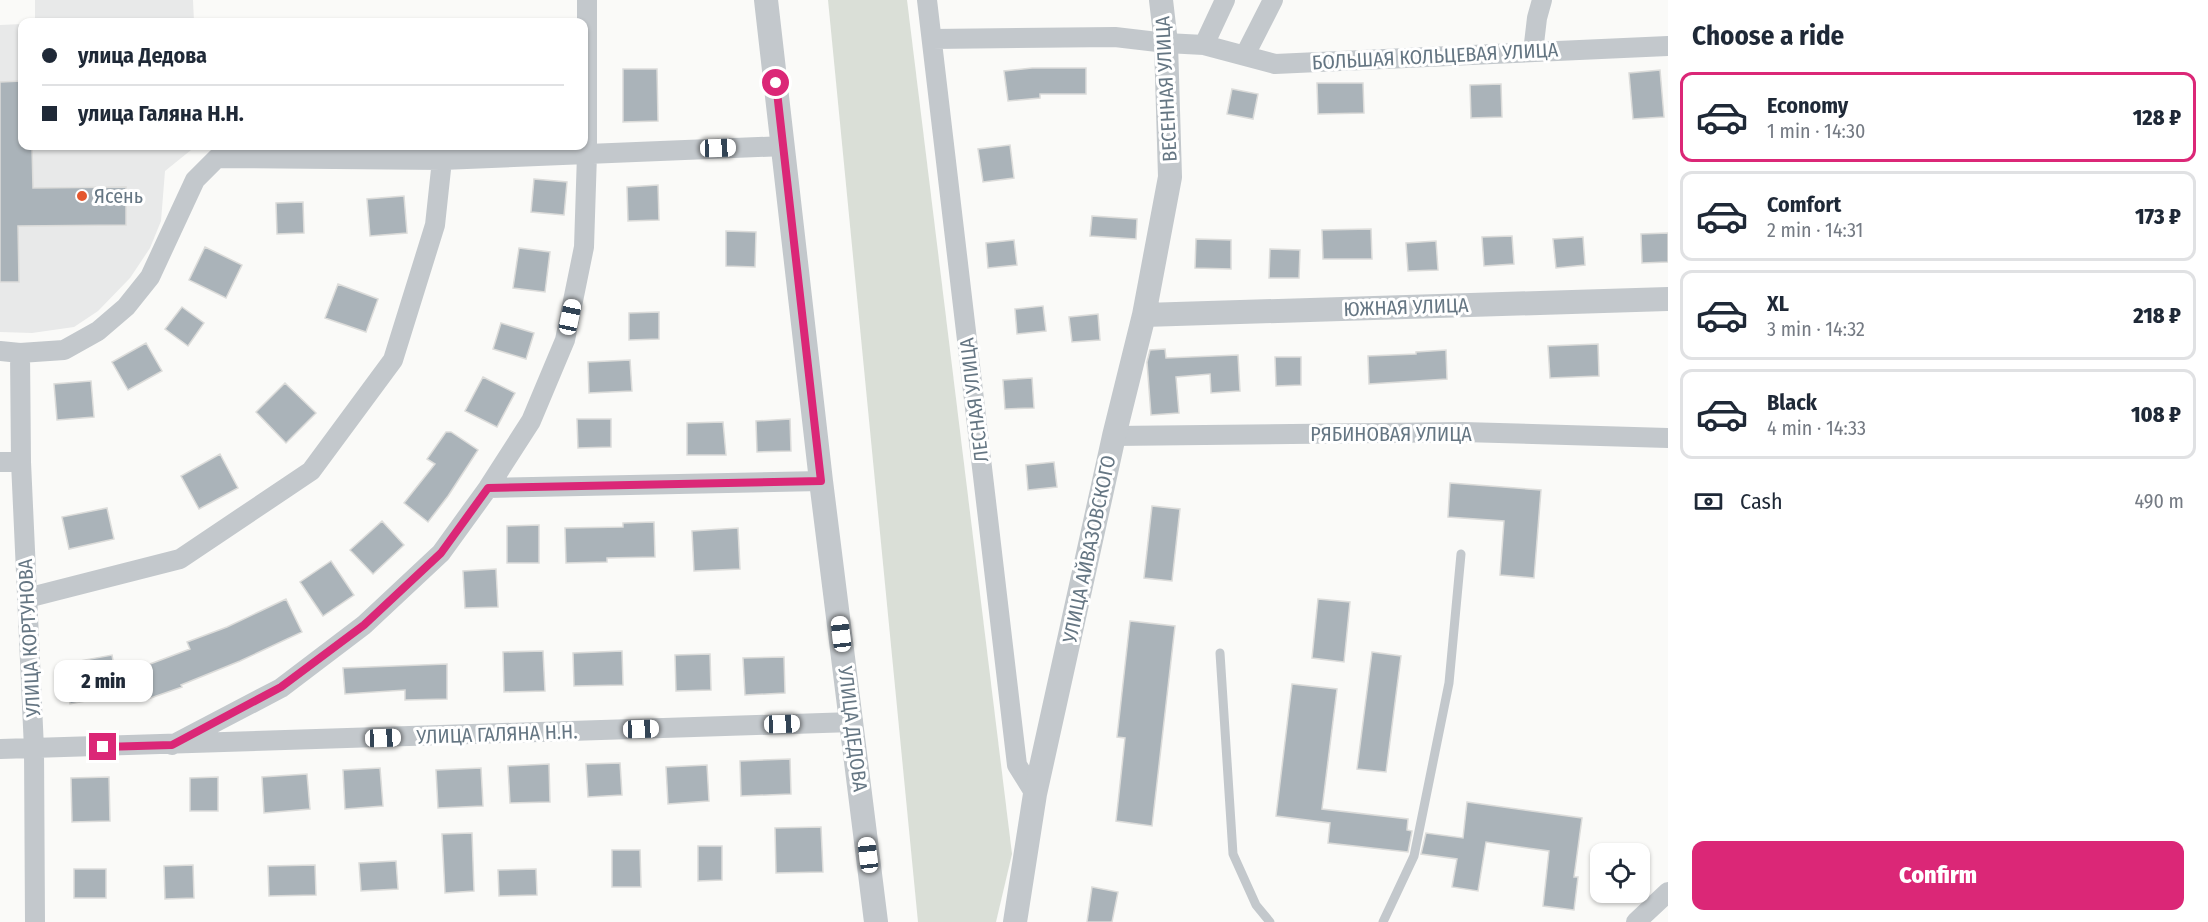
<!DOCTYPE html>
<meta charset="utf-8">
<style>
body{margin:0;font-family:"Fira Sans Condensed",sans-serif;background:#f2f2f3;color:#1f2937;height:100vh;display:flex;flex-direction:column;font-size:22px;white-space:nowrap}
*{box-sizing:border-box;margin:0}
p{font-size:20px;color:#747a83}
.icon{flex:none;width:33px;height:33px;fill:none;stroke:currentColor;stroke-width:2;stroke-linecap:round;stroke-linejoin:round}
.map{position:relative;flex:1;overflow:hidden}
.sheet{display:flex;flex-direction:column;background:#fff;width:540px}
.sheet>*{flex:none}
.guide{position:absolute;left:18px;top:18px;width:570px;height:132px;border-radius:12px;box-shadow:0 2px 4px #0004;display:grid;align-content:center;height:132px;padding:0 24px;background:#fff}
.buttons{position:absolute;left:1590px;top:843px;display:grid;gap:12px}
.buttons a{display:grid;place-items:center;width:60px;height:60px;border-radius:12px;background:#fff;box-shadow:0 2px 4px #0004;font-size:30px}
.end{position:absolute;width:27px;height:27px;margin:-14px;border:8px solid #db2777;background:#fff;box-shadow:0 0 0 3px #fff}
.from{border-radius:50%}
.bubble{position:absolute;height:42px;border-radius:12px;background:#fff;box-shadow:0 2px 4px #0004;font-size:20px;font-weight:800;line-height:42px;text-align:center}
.car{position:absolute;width:18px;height:36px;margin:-18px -9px;border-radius:8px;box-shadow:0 0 4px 2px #0007;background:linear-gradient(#fff 24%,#345 0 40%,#fff 0 76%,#345 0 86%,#fff 0)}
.guide b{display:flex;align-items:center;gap:21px;height:57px;font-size:22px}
.guide b+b{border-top:2px solid #e0e1e3}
.guide i{width:15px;height:15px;background:#1f2937}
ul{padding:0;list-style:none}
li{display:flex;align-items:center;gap:18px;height:90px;margin:0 12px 9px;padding:0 12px;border:3px solid #e0e1e3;border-radius:12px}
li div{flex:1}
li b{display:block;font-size:22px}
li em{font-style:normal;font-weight:800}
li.active{border-color:#db2777}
li>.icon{width:54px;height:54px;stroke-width:1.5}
h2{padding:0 24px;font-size:27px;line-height:72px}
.pay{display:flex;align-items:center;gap:15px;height:66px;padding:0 24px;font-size:22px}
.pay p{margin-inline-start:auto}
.primary-button{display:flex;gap:12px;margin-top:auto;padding:12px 24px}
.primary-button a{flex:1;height:69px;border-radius:12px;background:#db2777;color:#fff;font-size:24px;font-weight:800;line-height:69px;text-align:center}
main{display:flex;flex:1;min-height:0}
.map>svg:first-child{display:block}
</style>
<main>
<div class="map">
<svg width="1668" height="922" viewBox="0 0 1668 922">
<rect width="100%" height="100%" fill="#fafaf8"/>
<path fill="#e8e9e9" d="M 35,0 L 193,0 L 194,22 L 35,22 Z
M 22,24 L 22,146 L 196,146 L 165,171 L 161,221 L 150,248 L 130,278 L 98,311 L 74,327 L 32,333 L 0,332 L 0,25 Z"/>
<path fill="#dadfd7" d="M 828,0 L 907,0 L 1012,854 L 996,922 L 918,922 Z"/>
<path fill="#aab3b9" stroke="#dcdcda" stroke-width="1.5" d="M 1032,68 L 1086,68 L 1086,94 L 1040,94 L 1040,98 L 1008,101 L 1004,71 Z
M 623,69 L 657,69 L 658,121 L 623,122 Z
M 1660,70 L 1664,117 L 1633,119 L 1629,73 Z
M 22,81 L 22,146 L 32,146 L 33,188 L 126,187 L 126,225 L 18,226 L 19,282 L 0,282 L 0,82 Z
M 1317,83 L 1363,83 L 1364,113 L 1318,114 Z
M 1501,84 L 1502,117 L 1471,118 L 1470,85 Z
M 1232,89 L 1258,94 L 1253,119 L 1227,114 Z
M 1010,145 L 1014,178 L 983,182 L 978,149 Z
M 534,179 L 567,182 L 564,215 L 531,212 Z
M 658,185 L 659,220 L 628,221 L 627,187 Z
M 404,196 L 407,233 L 370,236 L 367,199 Z
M 303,202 L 304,233 L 277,234 L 276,203 Z
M 1092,216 L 1137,219 L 1136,239 L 1090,236 Z
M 1371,229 L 1372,259 L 1323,259 L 1322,230 Z
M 726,231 L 756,232 L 755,267 L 726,266 Z
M 1668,233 L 1668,262 L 1642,263 L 1641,234 Z
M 1512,236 L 1514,264 L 1484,266 L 1482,237 Z
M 1583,237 L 1585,265 L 1556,268 L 1553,239 Z
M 1196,239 L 1231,240 L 1231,269 L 1195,268 Z
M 1014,240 L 1017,265 L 988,268 L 986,243 Z
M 1436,241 L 1438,270 L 1408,271 L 1406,243 Z
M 205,247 L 242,265 L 226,298 L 189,280 Z
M 519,248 L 550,252 L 545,292 L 513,288 Z
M 1270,249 L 1300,250 L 1299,278 L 1269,278 Z
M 338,284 L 378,299 L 366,332 L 325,318 Z
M 1043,306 L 1046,331 L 1017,334 L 1015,309 Z
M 182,307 L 204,323 L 188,346 L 165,329 Z
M 659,312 L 659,339 L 629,340 L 629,313 Z
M 1098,314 L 1100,340 L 1072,342 L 1069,317 Z
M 501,323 L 534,333 L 526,359 L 493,349 Z
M 146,343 L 162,371 L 128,390 L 112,362 Z
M 1598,344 L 1599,376 L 1550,378 L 1548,346 Z
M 1165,349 L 1166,358 L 1238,355 L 1240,391 L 1211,393 L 1210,374 L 1176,377 L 1179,413 L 1151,415 L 1147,362 L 1150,350 Z
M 1446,350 L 1447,379 L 1369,384 L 1368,356 L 1416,354 L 1416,352 Z
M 1275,357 L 1301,357 L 1301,385 L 1276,386 Z
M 630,360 L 632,391 L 589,393 L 588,362 Z
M 483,377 L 515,393 L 497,427 L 465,411 Z
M 1032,378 L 1034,408 L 1005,409 L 1003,380 Z
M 91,381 L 94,417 L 57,420 L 54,384 Z
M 285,383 L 316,413 L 286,443 L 256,412 Z
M 577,419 L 611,419 L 611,447 L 578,448 Z
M 790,419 L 791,451 L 757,452 L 756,421 Z
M 723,422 L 726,455 L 687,455 L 687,423 Z
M 446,432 L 451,432 L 478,450 L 448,496 L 428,522 L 404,503 L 435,464 L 427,459 Z
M 220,454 L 238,488 L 199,509 L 181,476 Z
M 1054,462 L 1057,487 L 1028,490 L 1026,465 Z
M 1450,483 L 1541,490 L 1534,578 L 1500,575 L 1504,521 L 1448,517 Z
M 1152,506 L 1180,509 L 1172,581 L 1144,578 Z
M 107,508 L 114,539 L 69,549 L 62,517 Z
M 382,521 L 404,545 L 373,574 L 350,550 Z
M 654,522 L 655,557 L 607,558 L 607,562 L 566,563 L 565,528 L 623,527 L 623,523 Z
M 539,525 L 539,563 L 507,563 L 507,526 Z
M 738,528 L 740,569 L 694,571 L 692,531 Z
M 331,561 L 354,595 L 323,616 L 300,582 Z
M 496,569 L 498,607 L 465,608 L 463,571 Z
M 286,599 L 302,632 L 240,661 L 181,685 L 182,687 L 145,700 L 134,670 L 190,649 L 187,642 L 227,627 Z
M 1318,599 L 1350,602 L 1344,662 L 1312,658 Z
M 1130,621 L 1175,626 L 1152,826 L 1116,821 L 1125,738 L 1117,737 Z
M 543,651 L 545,691 L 504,692 L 503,652 Z
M 622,651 L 623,685 L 574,686 L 573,653 Z
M 1372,652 L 1401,656 L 1386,772 L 1357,769 Z
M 710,654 L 711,690 L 676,691 L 675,655 Z
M 112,655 L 119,695 L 70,704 L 63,664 Z
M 784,657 L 785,693 L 745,695 L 743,658 Z
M 447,664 L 447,699 L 405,700 L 405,690 L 345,694 L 343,668 Z
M 1292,684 L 1337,689 L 1322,809 L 1408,819 L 1407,830 L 1412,831 L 1408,852 L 1328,843 L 1330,823 L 1276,816 Z
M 790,759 L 791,794 L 741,796 L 740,761 Z
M 620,763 L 622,795 L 588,797 L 586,764 Z
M 549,764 L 550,802 L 510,803 L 508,766 Z
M 707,765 L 709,801 L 668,804 L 666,767 Z
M 380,768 L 383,806 L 345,809 L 343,770 Z
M 481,768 L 483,806 L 438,808 L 436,770 Z
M 307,774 L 310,809 L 264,813 L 262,777 Z
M 109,777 L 110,821 L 72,822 L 71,778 Z
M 218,777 L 218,811 L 190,811 L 190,778 Z
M 1467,802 L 1582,818 L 1574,877 L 1578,877 L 1574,910 L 1543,906 L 1549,851 L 1486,842 L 1478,891 L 1452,887 L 1457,859 L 1421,854 L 1426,833 L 1463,838 Z
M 821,827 L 823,872 L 776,873 L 775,828 Z
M 472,833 L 474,891 L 445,893 L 442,834 Z
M 698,846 L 722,846 L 722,880 L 698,881 Z
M 612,850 L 640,850 L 641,887 L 612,887 Z
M 396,861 L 398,889 L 361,891 L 359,863 Z
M 193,865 L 194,898 L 165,899 L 164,866 Z
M 315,865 L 316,895 L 269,896 L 268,866 Z
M 74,869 L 106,869 L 106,898 L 74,898 Z
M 536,869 L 537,895 L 499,896 L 498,870 Z
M 1092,887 L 1118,892 L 1112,922 L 1087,922 Z"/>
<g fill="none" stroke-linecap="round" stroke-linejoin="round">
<path stroke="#c3c8cc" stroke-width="9" d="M 1220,653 L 1233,854 L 1256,905 L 1270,922
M 1383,922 L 1414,856 L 1449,683 L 1461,554"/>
<path stroke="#c3c8cc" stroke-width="20" d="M 927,0 L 1017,765 L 1035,794
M 932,39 L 1115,37 L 1166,43 L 1204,45 L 1275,64 L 1668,46
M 1204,45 L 1225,0
M 1533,52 L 1537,18 L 1542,0
M 1245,55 L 1273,0
M 0,351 L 20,353 L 64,350 L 98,331 L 126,307 L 150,277 L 195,180 L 217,158 L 442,160 L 784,146
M 20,353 L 21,462 L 34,749 L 35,922
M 1114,436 L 1463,432 L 1668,438
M 0,462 L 21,462
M 488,488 L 821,481
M 27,598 L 180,559 L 311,471 L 393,360 L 435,225 L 442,160
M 172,745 L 281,688 L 364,625 L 441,553 L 488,488 L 531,421 L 565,340 L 584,247 L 587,154 L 587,0
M 0,749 L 853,722
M 1636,922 L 1668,892"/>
<path stroke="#c3c8cc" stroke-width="24" d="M 766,0 L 821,481 L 876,922
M 1144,315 L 1668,299
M 1015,922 L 1035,794 L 1114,436 L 1144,315 L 1170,177 L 1166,43 L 1161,0"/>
</g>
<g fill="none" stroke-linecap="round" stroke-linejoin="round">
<path stroke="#db2777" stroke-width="8" d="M 103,747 L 172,745 L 281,687 L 364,625 L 441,553 L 488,488 L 821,481 L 776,83"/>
</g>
<circle fill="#e4572e" stroke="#fff" stroke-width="2" cx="82" cy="196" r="6"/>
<g text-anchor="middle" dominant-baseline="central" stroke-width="6" stroke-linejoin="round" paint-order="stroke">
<g font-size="20" fill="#657683" stroke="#fff">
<text transform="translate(1435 56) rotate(-3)">БОЛЬШАЯ КОЛЬЦЕВАЯ УЛИЦА</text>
<text transform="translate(1166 89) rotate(-93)">ВЕСЕННАЯ УЛИЦА</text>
<text transform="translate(1406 307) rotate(-2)">ЮЖНАЯ УЛИЦА</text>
<text transform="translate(974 400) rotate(-97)">ЛЕСНАЯ УЛИЦА</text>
<text x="1391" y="434">РЯБИНОВАЯ УЛИЦА</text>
<text transform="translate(1089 549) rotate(-78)">УЛИЦА АЙВАЗОВСКОГО</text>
<text transform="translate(29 638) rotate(-93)">УЛИЦА КОРТУНОВА</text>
<text transform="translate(853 729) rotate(83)">УЛИЦА ДЕДОВА</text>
<text transform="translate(497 734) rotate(-2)">УЛИЦА ГАЛЯНА Н.Н.</text>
</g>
<g font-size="20" fill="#657683" stroke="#fff" text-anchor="start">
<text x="94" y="196">Ясень</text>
</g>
</g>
</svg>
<div class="buttons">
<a><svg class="icon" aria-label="locate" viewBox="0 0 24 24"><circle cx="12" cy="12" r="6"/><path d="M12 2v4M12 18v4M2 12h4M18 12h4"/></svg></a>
</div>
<i class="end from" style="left:776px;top:83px"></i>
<i class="end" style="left:103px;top:747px"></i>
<div class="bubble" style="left:54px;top:660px;width:99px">2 min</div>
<i class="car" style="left:718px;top:148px;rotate:88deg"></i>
<i class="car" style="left:570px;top:317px;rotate:12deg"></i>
<i class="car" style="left:841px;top:634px;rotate:353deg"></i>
<i class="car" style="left:782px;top:724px;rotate:88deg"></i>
<i class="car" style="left:641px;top:729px;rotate:88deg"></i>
<i class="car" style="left:383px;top:738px;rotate:88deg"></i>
<i class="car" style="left:868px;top:855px;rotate:353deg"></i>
<div class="guide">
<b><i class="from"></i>улица Дедова</b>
<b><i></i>улица Галяна Н.Н.</b>
</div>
</div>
<section class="sheet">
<h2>Choose a ride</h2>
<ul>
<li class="active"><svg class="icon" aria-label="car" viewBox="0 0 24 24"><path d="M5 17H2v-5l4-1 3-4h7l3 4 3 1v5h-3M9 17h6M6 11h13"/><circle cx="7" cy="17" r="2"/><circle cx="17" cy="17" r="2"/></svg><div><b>Economy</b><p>1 min · 14:30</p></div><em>128 ₽</em></li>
<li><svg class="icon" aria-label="car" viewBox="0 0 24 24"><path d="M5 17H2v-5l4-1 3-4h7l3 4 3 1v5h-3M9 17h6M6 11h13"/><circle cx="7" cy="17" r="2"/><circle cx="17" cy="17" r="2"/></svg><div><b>Comfort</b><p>2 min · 14:31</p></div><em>173 ₽</em></li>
<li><svg class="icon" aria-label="car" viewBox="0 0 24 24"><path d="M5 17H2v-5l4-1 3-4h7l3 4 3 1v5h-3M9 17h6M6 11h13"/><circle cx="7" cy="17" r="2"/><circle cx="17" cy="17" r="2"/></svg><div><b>XL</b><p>3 min · 14:32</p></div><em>218 ₽</em></li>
<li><svg class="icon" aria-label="car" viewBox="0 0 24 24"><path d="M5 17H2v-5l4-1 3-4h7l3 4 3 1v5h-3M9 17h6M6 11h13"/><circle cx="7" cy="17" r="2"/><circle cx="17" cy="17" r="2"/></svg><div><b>Black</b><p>4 min · 14:33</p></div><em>108 ₽</em></li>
</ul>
<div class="pay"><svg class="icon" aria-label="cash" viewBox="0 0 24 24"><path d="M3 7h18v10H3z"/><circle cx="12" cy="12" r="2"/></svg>Cash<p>490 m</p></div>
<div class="primary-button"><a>Confirm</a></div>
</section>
</main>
